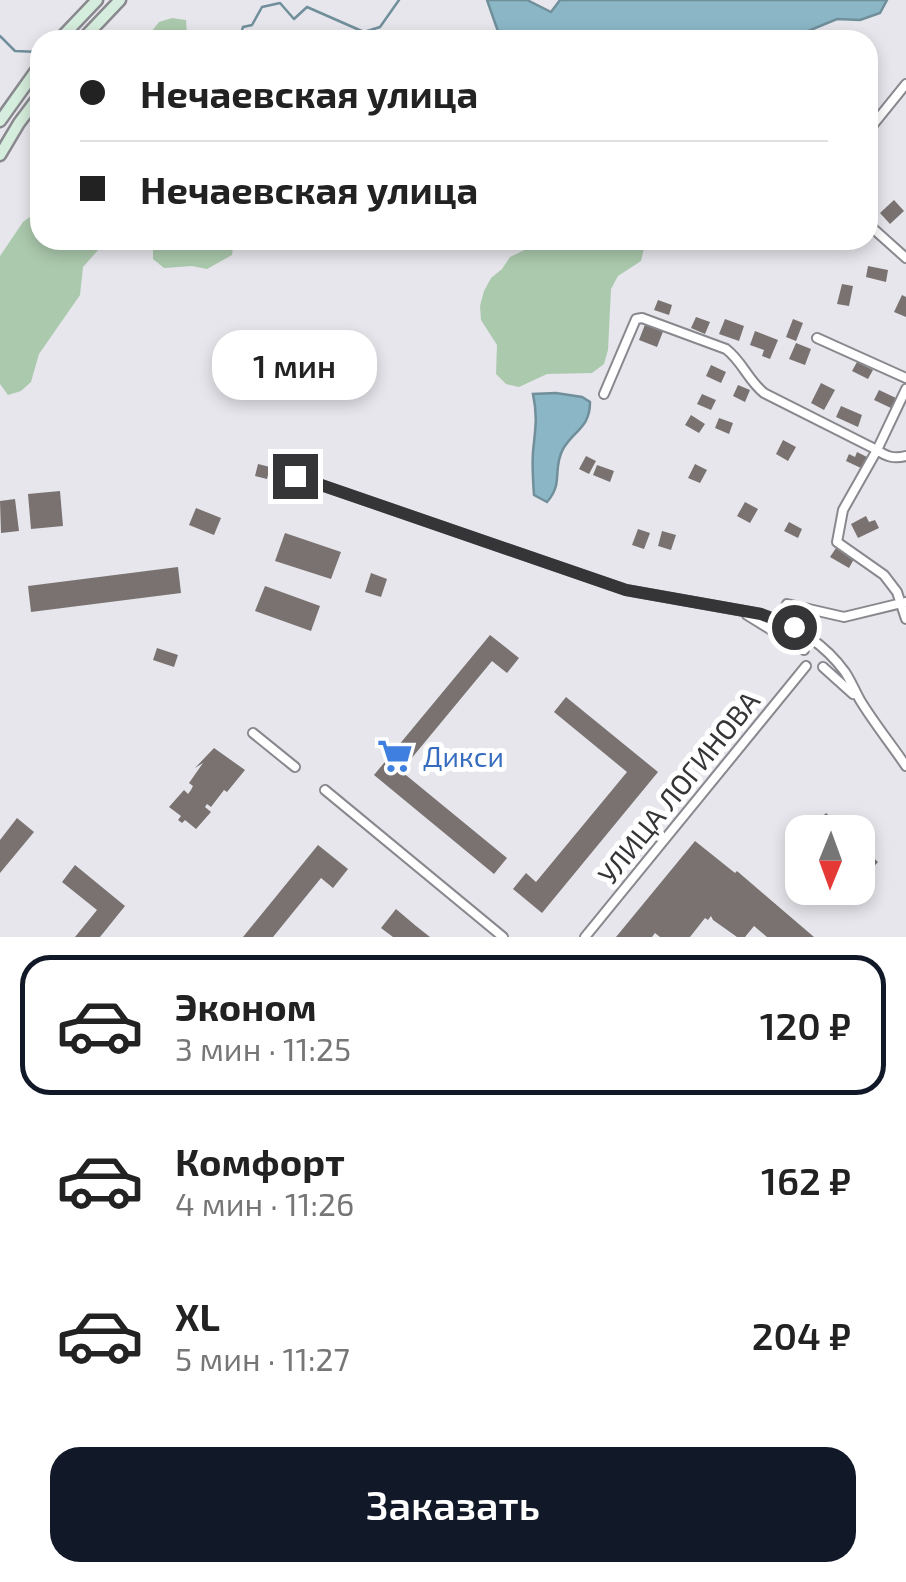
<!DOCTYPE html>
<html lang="ru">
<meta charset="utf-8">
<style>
body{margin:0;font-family:"Exo 2",sans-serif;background:#f2f2f2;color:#222;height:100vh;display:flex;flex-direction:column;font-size:38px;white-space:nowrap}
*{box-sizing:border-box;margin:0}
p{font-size:32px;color:#767676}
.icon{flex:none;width:55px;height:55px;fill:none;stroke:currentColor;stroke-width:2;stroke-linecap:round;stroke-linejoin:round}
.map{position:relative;height:937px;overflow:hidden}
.sheet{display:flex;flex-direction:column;background:#fff;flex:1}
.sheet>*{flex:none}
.top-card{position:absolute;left:30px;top:30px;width:848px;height:220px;border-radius:30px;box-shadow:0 5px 15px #0003;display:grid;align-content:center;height:220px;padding:0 50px;background:#fff}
.needle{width:65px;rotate:181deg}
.buttons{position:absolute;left:785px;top:815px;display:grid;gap:20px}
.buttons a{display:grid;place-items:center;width:90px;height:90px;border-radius:20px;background:#fff;box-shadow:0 5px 15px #0003;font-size:50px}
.end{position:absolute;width:45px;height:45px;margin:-22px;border:12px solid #353538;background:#fff;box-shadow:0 0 0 5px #fff}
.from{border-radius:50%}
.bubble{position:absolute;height:70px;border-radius:30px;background:#fff;box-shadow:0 5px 15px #0003;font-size:32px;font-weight:600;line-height:70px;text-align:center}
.top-card b{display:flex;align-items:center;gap:35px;height:95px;font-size:38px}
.top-card b+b{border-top:2px solid #e0e0e0}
.top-card i{width:25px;height:25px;background:#222}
ul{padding:18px 0 0;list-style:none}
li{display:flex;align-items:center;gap:30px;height:140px;margin:0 20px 15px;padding:0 30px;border:5px solid transparent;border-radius:30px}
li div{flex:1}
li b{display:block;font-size:38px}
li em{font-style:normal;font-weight:600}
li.active{border-color:#111827}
li>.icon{width:90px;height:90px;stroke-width:1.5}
.action{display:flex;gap:20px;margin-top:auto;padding:20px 50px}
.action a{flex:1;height:115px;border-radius:30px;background:#111827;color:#fff;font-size:40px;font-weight:600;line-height:115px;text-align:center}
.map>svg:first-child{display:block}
</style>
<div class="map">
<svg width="906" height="937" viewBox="0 0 906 937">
<rect width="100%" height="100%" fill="#e6e6ec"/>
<path fill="#abc9ad" d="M 172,18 L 186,20 L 187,34 L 177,40 L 145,40 L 159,22 Z
M 40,192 L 40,240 L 107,240 L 83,267 L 80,295 L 39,354 L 31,382 L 21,391 L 8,395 L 0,384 L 0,256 L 23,222 L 34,214 Z
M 153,240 L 233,240 L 234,241 L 232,255 L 207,269 L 192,266 L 164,268 L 153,259 Z
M 536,240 L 646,240 L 641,261 L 618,276 L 611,289 L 608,350 L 604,364 L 592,373 L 547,374 L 519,387 L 506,384 L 496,374 L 497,345 L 481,320 L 480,306 L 484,291 L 491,278 L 502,269 L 510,257 L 535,245 Z"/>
<path fill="#8ab6c5" stroke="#708f9b" stroke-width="2.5" d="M 487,0 L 527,0 L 551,12 L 560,0 L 887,0 L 880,13 L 860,20 L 837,19 L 796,36 L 779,40 L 501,40 Z
M 556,393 L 582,397 L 590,402 C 590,428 574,430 563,449 C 552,469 564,483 547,502 L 534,495 C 533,481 532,466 533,452 C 535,430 538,418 533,394 Z"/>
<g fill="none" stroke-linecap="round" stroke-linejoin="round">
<path stroke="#708f9b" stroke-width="2.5" d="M 0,36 L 15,51 L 40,52
M 64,40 L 75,40
M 228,40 L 240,37 L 243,27 L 252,25 L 262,7 L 280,3 L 294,19 L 307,7 L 364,32 L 380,27 L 399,0"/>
</g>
<path fill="#797271" d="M 894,200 L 904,211 L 890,224 L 880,213 Z
M 868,266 L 888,270 L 886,282 L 866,277 Z
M 842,284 L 853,286 L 849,306 L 837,304 Z
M 902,295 L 906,297 L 906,317 L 894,312 Z
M 658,300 L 672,305 L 669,315 L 654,310 Z
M 696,317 L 710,322 L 705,334 L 691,328 Z
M 725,319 L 744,326 L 739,341 L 719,334 Z
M 793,319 L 803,323 L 796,341 L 786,337 Z
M 646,322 L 664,329 L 657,347 L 639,340 Z
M 755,331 L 778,340 L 770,359 L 762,356 L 764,350 L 750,345 Z
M 796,343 L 811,349 L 805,365 L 789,359 Z
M 857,362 L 873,370 L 868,379 L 852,371 Z
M 711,365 L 726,372 L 721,383 L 706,376 Z
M 821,383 L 835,390 L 824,410 L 811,403 Z
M 738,385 L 750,390 L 745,402 L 733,396 Z
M 879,390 L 896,398 L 891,408 L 874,400 Z
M 702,394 L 716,400 L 711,410 L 697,404 Z
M 841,406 L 862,415 L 858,427 L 836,417 Z
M 691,415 L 705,424 L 699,433 L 685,425 Z
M 719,418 L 733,423 L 729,434 L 715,428 Z
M 783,440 L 796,447 L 788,461 L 776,454 Z
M 857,452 L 869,458 L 863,469 L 846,461 L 849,454 L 855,457 Z
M 586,456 L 596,461 L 589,474 L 579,469 Z
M 258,464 L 270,467 L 267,479 L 255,476 Z
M 695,464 L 707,470 L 700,483 L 688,478 Z
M 597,465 L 614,471 L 610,482 L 593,475 Z
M 60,491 L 63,526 L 31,529 L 28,494 Z
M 15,499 L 19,531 L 1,533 L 0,501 Z
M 745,502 L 758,509 L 750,523 L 737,516 Z
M 196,508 L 221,518 L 214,535 L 189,525 Z
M 866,516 L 869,522 L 875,520 L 879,528 L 858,538 L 851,524 Z
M 789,522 L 802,529 L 798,538 L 784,531 Z
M 638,529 L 650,533 L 644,549 L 632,545 Z
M 662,531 L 676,535 L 671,550 L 658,546 Z
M 285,533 L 341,552 L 331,579 L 275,561 Z
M 836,548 L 854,559 L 849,568 L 830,557 Z
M 178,567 L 181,593 L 31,612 L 28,586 Z
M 371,573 L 387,579 L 381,597 L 365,592 Z
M 265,586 L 320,606 L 311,631 L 255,611 Z
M 490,635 L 519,658 L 507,673 L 492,661 L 401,771 L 507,858 L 494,874 L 374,775 Z
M 157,648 L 178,655 L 174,667 L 153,660 Z
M 566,697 L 658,772 L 542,913 L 513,889 L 526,873 L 536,882 L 627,772 L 554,712 Z
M 214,748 L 245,770 L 227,792 L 224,790 L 211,807 L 207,804 L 205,807 L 211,812 L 196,829 L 185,820 L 182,823 L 178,820 L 181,816 L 169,807 L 184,790 L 188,794 L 191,790 L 193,786 L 189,783 L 203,763 L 195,768 Z
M 826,813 L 847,832 L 807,832 Z
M 17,818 L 34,832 L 0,873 L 0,840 Z
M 695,841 L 735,873 L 737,871 L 814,937 L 767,937 L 754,926 L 745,937 L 737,937 L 713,920 L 711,916 L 708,920 L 705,918 L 690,937 L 660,937 L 655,933 L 652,937 L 616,937 Z
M 858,843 L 878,862 L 858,883 Z
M 318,845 L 348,869 L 333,888 L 321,878 L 273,937 L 243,937 Z
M 75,865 L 125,906 L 100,937 L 75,937 L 97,910 L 62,882 Z
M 396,909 L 416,926 L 430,937 L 393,937 L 381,928 Z"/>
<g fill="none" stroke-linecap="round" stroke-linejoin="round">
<defs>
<path id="street" d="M 868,131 L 906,84
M 868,224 L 906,258
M 817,338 L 906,378
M 604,394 L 636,319 L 642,318 L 726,349 C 742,361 748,380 764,393 L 877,450 L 906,389
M 906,456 C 894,459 887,457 877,450 L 843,510 L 837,542 L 884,575 L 897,592 L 906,619
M 295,476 L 626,590 L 761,614 C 795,625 824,643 845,672 C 851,681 855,691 860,700 C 874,723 891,744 906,766
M 747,615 L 804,650
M 779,620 L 787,604 L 844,617 L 906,602
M 823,667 L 853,694
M 253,733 L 295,767
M 325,790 L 503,937
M 585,937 L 806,666"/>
<path id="secondary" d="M 59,40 L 97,0
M 82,40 L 120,0
M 0,121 L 40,65
M 0,155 L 19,123 L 40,95"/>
</defs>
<use href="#street" stroke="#88888e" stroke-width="12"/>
<use href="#secondary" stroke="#88888e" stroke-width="15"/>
<use href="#street" stroke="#fff" stroke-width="8"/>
<use href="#secondary" stroke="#d5eddc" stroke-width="10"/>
</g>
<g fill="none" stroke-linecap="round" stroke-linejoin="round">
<path stroke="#353538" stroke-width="12" d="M 295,476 L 626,590 L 761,614 L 794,627"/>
</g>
<defs>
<symbol id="supermarket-bare" viewBox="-9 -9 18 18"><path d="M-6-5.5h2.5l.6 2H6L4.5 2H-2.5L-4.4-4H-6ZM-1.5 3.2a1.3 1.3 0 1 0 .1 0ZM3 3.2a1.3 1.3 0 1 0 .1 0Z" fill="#3f7fe0" stroke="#fff" stroke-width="2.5" paint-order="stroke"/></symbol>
</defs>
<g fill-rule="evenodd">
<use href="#supermarket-bare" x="370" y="731" width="50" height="50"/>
</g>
<g text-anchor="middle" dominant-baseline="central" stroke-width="10" stroke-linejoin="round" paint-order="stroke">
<g font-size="28" fill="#366cbe" stroke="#fff" text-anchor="start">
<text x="423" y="756">Дикси</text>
</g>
<g font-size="28" fill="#353538" stroke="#fff">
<text transform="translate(678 787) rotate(-51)">УЛИЦА ЛОГИНОВА</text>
</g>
</g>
</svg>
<div class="buttons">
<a><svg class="needle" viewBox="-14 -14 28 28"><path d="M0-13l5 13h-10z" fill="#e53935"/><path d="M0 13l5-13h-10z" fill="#767676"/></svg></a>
</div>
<i class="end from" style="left:794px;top:627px"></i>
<i class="end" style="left:295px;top:476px"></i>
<div class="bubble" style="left:212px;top:330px;width:165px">1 мин</div>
<div class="top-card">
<b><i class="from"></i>Нечаевская улица</b>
<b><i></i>Нечаевская улица</b>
</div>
</div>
<section class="sheet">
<ul>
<li class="active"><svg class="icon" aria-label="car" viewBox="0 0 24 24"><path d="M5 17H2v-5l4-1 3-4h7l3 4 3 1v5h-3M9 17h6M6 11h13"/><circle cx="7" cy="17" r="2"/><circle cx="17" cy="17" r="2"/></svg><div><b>Эконом</b><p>3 мин · 11:25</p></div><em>120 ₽</em></li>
<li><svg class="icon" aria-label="car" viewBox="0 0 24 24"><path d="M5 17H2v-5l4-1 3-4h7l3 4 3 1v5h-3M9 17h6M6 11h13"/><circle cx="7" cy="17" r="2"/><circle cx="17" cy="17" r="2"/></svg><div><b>Комфорт</b><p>4 мин · 11:26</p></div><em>162 ₽</em></li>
<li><svg class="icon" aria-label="car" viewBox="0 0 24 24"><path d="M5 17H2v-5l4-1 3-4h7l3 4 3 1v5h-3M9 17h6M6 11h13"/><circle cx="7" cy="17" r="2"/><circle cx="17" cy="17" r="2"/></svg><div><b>XL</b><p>5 мин · 11:27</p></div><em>204 ₽</em></li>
</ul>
<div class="action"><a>Заказать</a></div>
</section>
